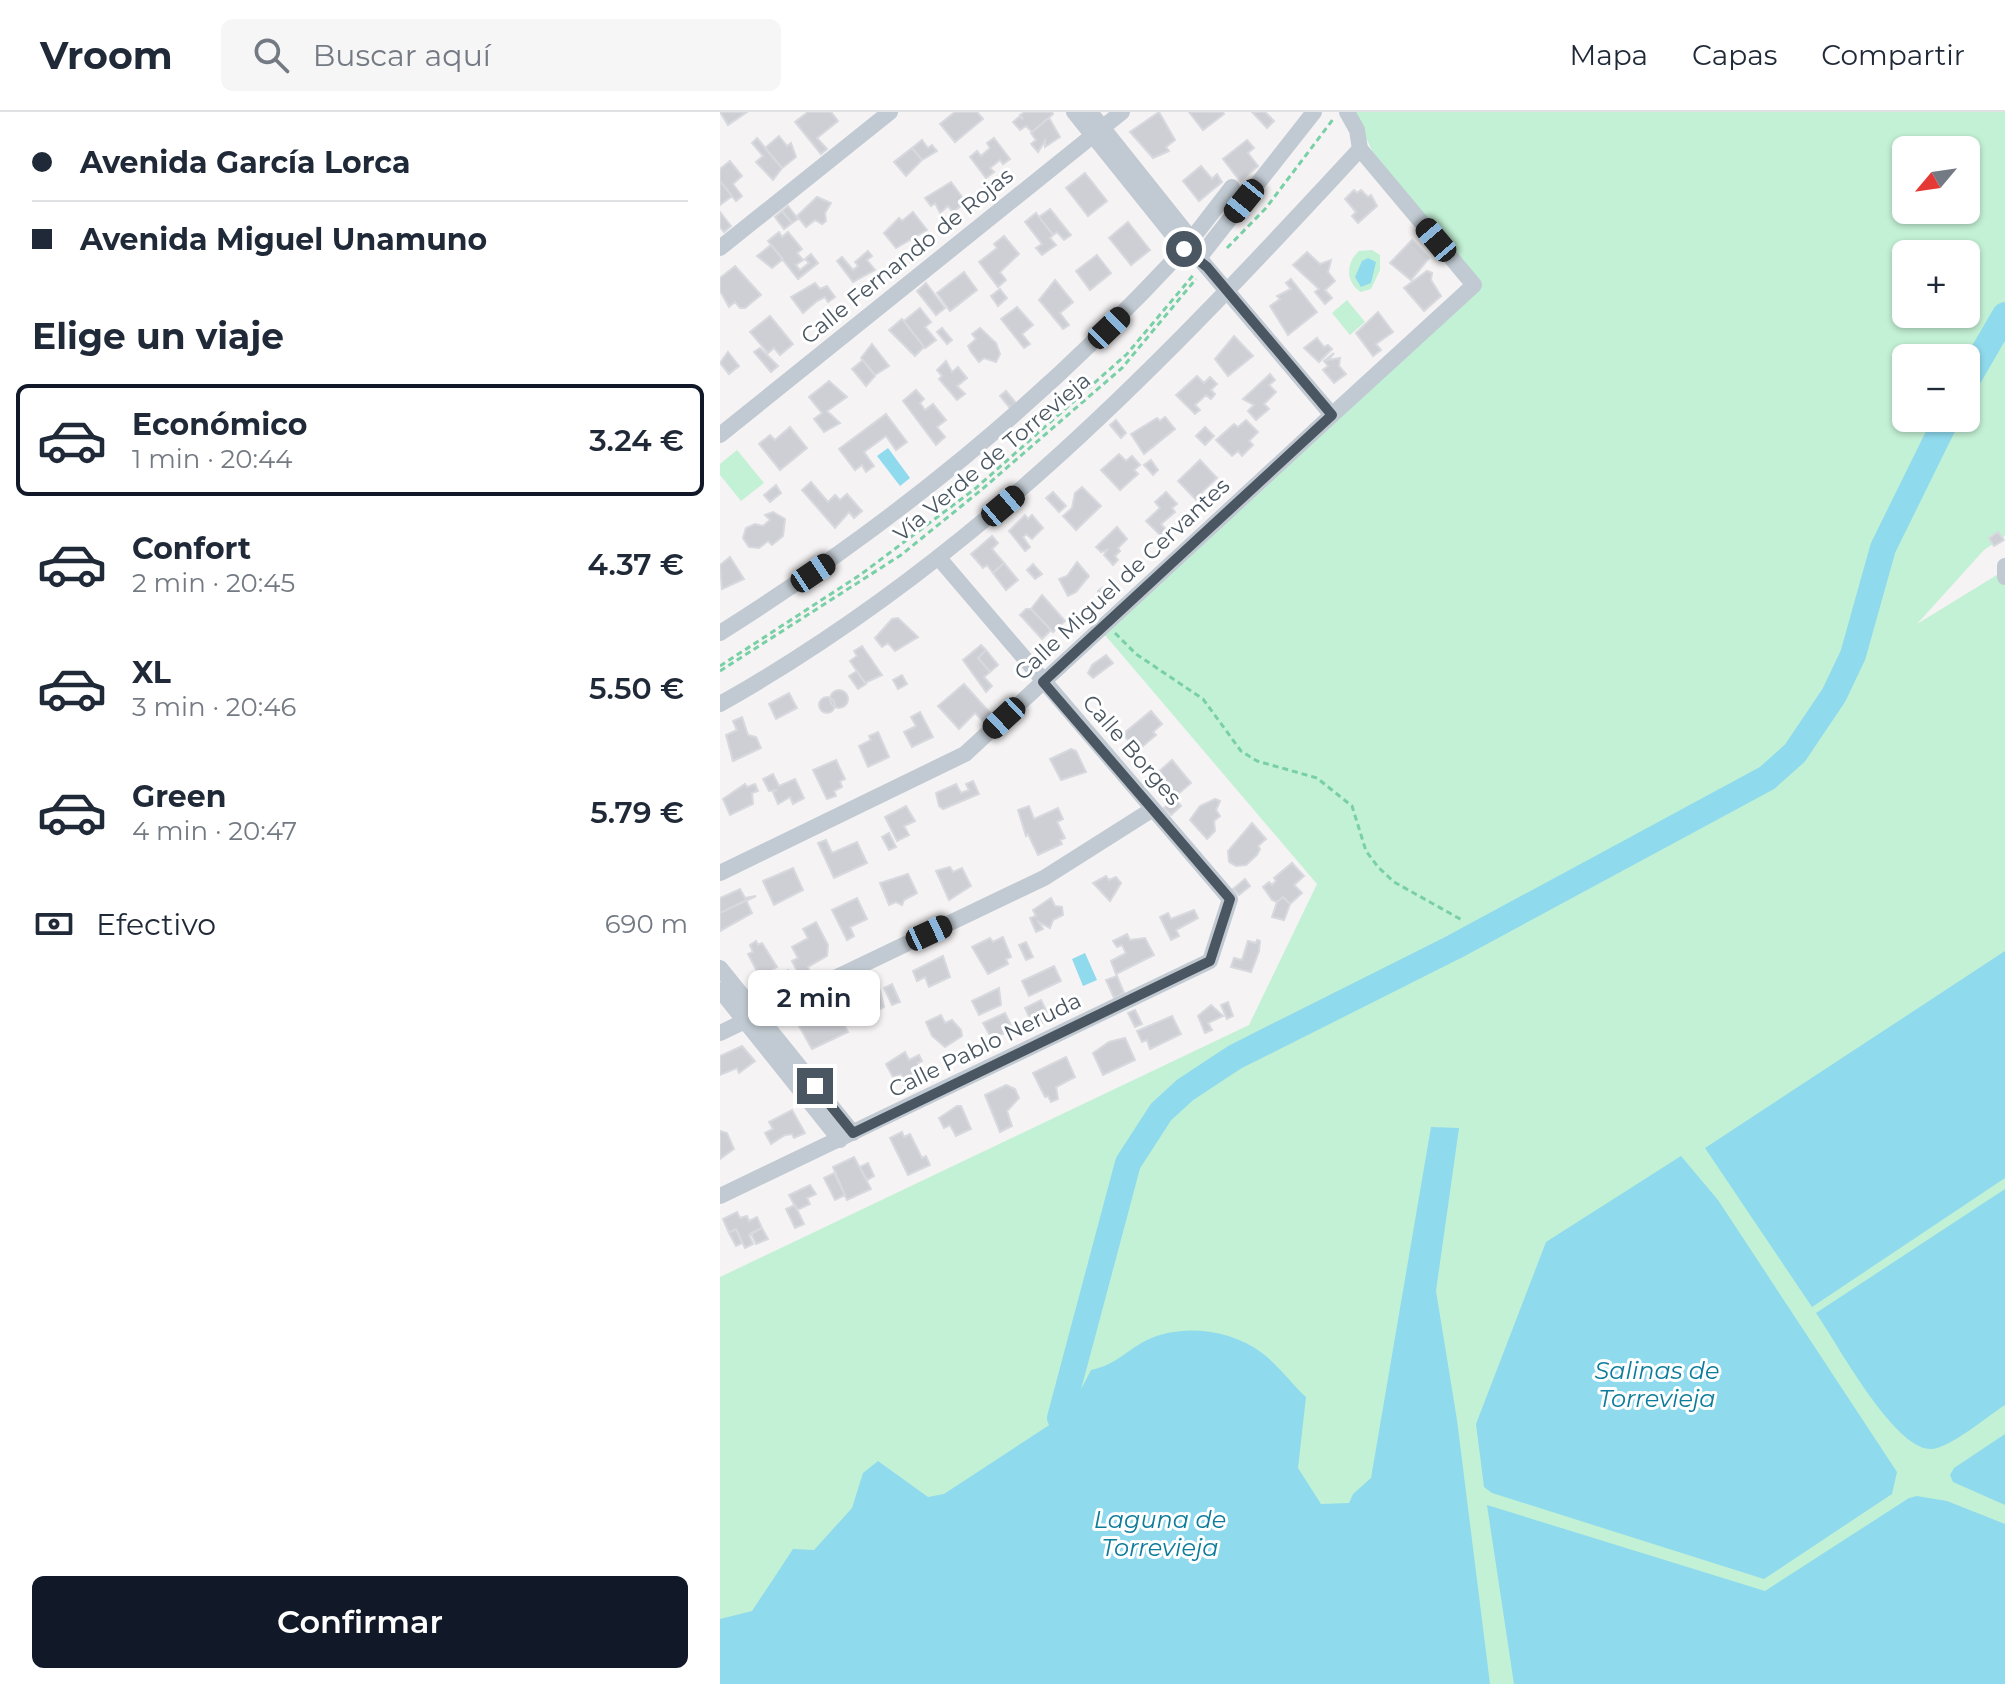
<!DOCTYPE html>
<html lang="es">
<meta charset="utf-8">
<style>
body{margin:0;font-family:Montserrat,sans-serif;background:#f6f6f7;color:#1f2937;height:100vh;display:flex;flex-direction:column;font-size:30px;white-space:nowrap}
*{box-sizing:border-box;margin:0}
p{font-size:26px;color:#747a83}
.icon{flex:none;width:44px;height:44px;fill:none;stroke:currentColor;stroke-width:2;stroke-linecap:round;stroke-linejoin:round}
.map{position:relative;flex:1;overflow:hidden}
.drawer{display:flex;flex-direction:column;background:#fff;width:720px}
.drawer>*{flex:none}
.top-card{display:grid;align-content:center;height:176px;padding:0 32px;background:#fff}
.needle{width:52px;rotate:241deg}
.tools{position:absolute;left:1172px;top:24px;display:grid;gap:16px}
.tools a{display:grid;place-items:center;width:88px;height:88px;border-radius:12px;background:#fff;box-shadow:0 2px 6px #0004;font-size:40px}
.end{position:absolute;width:36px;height:36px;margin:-18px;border:10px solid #4a5661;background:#fff;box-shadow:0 0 0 4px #fff}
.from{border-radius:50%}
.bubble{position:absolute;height:56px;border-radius:12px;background:#fff;box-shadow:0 2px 6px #0004;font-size:26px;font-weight:600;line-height:56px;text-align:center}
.car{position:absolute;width:24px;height:48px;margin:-24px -12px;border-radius:10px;box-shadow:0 0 6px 2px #0007;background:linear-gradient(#222 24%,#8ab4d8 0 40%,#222 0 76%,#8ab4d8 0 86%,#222 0)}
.top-card b{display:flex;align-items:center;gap:28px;height:76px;font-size:30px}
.top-card b+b{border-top:2px solid #e0e1e3}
.top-card i{width:20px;height:20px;background:#1f2937}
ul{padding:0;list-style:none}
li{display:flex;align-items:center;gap:24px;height:112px;margin:0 16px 12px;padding:0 16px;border:4px solid transparent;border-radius:12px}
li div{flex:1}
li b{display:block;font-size:30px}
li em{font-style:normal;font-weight:600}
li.selected{border-color:#111827}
li>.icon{width:72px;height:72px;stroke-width:1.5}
h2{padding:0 32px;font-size:36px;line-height:96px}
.pay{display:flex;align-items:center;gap:20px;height:88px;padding:0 32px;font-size:30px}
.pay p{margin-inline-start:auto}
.button{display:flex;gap:16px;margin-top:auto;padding:16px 32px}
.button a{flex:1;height:92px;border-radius:12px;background:#111827;color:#fff;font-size:32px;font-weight:600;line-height:92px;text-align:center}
header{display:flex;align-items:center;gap:48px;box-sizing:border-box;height:112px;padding:0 40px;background:#fff;border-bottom:2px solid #e0e1e3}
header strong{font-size:38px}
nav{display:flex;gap:44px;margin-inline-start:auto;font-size:28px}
.search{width:560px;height:72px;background:#f6f6f7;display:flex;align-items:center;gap:20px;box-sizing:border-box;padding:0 28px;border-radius:12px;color:#747a83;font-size:30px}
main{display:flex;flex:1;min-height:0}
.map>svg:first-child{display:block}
</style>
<header>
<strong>Vroom</strong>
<div class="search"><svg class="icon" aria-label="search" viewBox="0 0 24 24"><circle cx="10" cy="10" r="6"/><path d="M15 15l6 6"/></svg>Buscar aquí</div>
<nav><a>Mapa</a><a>Capas</a><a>Compartir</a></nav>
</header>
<main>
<section class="drawer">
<div class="top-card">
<b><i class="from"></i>Avenida García Lorca</b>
<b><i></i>Avenida Miguel Unamuno</b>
</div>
<h2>Elige un viaje</h2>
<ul>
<li class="selected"><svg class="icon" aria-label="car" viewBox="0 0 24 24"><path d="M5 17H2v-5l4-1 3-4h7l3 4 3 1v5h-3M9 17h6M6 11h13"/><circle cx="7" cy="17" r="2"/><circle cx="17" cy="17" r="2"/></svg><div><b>Económico</b><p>1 min · 20:44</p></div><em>3.24 €</em></li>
<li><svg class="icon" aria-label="car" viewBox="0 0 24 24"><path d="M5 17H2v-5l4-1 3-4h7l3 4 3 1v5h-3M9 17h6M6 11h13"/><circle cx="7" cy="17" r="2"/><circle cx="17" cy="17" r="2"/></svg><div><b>Confort</b><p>2 min · 20:45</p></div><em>4.37 €</em></li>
<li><svg class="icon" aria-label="car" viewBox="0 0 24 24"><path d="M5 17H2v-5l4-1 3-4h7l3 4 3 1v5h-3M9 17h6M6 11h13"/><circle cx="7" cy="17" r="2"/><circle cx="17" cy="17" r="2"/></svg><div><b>XL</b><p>3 min · 20:46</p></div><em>5.50 €</em></li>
<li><svg class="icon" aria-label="car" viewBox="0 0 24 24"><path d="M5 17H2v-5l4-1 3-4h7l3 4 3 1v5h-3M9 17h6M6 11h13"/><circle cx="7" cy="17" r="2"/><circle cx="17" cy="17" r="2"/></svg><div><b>Green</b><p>4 min · 20:47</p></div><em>5.79 €</em></li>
</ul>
<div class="pay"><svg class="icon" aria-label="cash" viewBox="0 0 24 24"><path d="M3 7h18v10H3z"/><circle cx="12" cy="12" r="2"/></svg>Efectivo<p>690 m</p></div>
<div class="button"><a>Confirmar</a></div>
</section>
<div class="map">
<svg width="1285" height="1572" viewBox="0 0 1285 1572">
<rect width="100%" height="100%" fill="#f5f3f3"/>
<path fill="#c3f1d5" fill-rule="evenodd" d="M 634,0 L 1285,0 L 1285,424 L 1264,438 L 1197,512 L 1285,458 L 1285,1572 L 0,1572 L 0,1165 L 529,913 L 597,772 L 385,523 L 761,175 L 655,45 ZM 1186,38 L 1246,38 L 1246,98 L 1186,98 ZM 1186,142 L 1246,142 L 1246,202 L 1186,202 ZM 1186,246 L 1246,246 L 1246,306 L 1186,306 Z
M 652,138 L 660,143 L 660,158 L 651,177 L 641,180 C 626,171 625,151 639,139 Z
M 627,188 L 645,210 L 630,223 L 612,201 Z
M 17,338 L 44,371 L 21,389 L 0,363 L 0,352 Z"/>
<path fill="#90daee" d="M 648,146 L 656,150 L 651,171 L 641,175 L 635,165 L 642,149 Z
M 168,336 L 190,366 L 180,374 L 157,344 Z
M 1285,839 L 1285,1066 L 1092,1195 L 985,1036 Z
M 365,841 L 377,868 L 363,874 L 352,847 Z
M 711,1015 L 739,1016 L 716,1179 L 737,1308 L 770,1572 L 0,1572 L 0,1507 L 32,1499 L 73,1437 L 94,1438 L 132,1396 L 143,1361 L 158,1349 L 208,1385 L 224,1382 L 340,1306 L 353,1293 L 371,1258 C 395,1253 405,1240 425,1229 C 461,1211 510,1217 542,1241 C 558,1253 571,1271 586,1285 L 578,1356 L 601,1392 L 629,1391 L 633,1382 L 651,1366 Z
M 961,1044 L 998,1088 L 1177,1360 L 1172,1382 L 1044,1467 L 772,1381 L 764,1375 L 756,1312 L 826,1130 Z
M 1285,1077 L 1285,1293 C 1269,1303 1228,1338 1210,1337 C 1173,1336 1117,1231 1096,1201 Z
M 1285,1322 L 1285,1393 L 1233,1370 L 1230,1363 L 1234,1356 Z
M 1197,1384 L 1227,1389 L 1285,1412 L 1285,1572 L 794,1572 L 767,1393 L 1045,1479 L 1189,1386 Z"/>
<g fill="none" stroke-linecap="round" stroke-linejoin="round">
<path stroke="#90daee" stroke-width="26" d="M 1246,270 L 1285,203
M 340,1306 L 408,1051 L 441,1000 L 465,978 L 515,945 L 734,835 L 1047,666 L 1075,641 L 1114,583 L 1133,543 L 1163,436 L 1227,306"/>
</g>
<path fill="#cdcfd5" stroke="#d7d9de" stroke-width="2" d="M 0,0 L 27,0 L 8,13 Z
M 88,0 L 111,0 L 118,9 L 97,26 L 107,37 L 101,42 L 75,10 Z
M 235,0 L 257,0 L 263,7 L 235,30 L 220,12 Z
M 305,0 L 332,0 L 333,2 L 312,20 L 306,14 L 300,18 L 293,10 L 299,5 L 303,7 L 300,3 Z
M 439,0 L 455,28 L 446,35 L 449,39 L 433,46 L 410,20 Z
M 469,0 L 503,0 L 504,2 L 483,18 Z
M 532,0 L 545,0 L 554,9 L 547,16 Z
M 329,6 L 340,25 L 325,35 L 325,29 L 318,40 L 311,32 L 316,28 L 311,21 Z
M 59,24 L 67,34 L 71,31 L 76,45 L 62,56 L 45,36 Z
M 37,26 L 62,56 L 53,68 L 36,50 L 43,44 L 32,31 Z
M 274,26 L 290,47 L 283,52 L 280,48 L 270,56 L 274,60 L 266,66 L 250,45 L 257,39 L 261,44 L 270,36 L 267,31 Z
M 202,28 L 208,36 L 212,33 L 217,39 L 202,48 L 192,36 Z
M 527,28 L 534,36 L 528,41 L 538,54 L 520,69 L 503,47 Z
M 192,36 L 202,48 L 186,64 L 174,50 Z
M 10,49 L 22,64 L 13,72 L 22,84 L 16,89 L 0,69 L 0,57 Z
M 481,54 L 492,67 L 497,62 L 502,70 L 479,89 L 463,69 Z
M 365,61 L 387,89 L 368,104 L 346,76 Z
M 0,69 L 12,84 L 0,93 Z
M 231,70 L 246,90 L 233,100 L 228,94 L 220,101 L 215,91 L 211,94 L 205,86 Z
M 634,78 L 637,81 L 641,78 L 648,85 L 651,83 L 657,94 L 638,111 L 632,104 L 636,100 L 625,87 Z
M 97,85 L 111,91 L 105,101 L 106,109 L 102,112 L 95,108 L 86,115 L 77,104 Z
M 68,94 L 78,107 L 72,111 L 62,99 Z
M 330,97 L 351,123 L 344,128 L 337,120 L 333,123 L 319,105 Z
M 62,99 L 72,111 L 64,117 L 55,105 Z
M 0,100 L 11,114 L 4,120 L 0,115 Z
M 193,100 L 207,118 L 176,136 L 164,121 L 179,106 L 182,109 Z
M 316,101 L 333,123 L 330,126 L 336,133 L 322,143 L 316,136 L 322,132 L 305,110 Z
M 408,110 L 430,138 L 411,153 L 389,126 Z
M 59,120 L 62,125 L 68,120 L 82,137 L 77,141 L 83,148 L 76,153 L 80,158 L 89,151 L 85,147 L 91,142 L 98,151 L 78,167 L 48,129 Z
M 284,124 L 299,142 L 280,160 L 286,168 L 278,175 L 259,150 L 277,136 L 274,132 Z
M 692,128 L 709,146 L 691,168 L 670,151 Z
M 51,133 L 63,147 L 52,156 L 37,144 Z
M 148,139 L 152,144 L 147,148 L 155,158 L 133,170 L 117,149 L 122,145 L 133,158 L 138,154 L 135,150 Z
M 587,140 L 600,152 L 611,148 L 608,160 L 615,169 L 605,178 L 612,186 L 605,192 L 595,180 L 599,177 L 573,153 Z
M 377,143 L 391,161 L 370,178 L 356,159 Z
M 15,154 L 41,183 L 25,196 L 20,196 L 15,190 L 9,195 L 0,179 L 0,166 Z
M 707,159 L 712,161 L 711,168 L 721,184 L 704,199 L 684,176 Z
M 244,160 L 257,178 L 230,199 L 217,181 Z
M 571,167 L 597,200 L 568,223 L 550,194 L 560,187 L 557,184 L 571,177 L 566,171 Z
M 335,168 L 353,190 L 340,201 L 349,213 L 343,217 L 319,188 Z
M 95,171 L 100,177 L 107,174 L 115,185 L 108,190 L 105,185 L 97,189 L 83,201 L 71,185 Z
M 206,171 L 225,196 L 216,203 L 197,179 Z
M 280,177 L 287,186 L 278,194 L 271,184 Z
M 297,195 L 313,213 L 302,222 L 310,232 L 304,236 L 281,207 Z
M 200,196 L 211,210 L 205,215 L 216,228 L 205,236 L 184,209 Z
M 658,200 L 673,220 L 656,232 L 661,238 L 653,244 L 636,221 Z
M 50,204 L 73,232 L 60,243 L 54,236 L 48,241 L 30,220 Z
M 182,207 L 204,235 L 195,244 L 169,218 Z
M 222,216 L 232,228 L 227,232 L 217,220 Z
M 260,216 L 276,231 L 280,242 L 276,250 L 264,246 L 259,250 L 251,240 L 248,234 L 256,227 L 252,222 Z
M 514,224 L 533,244 L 508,264 L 495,247 Z
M 597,226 L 604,235 L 608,233 L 612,237 L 599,250 L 584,236 Z
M 152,232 L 169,254 L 155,263 L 141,246 Z
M 40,236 L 58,254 L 51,260 L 34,240 Z
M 8,240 L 19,254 L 9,262 L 0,251 Z
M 614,241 L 608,248 L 620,246 L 619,254 L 626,262 L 614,271 L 603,258 L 608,254 L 604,249 Z
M 143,248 L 155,264 L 146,274 L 132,257 Z
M 226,249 L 232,260 L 238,255 L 247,266 L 237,274 L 245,282 L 237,288 L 219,267 L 222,264 L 217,258 Z
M 550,262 L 555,268 L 549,273 L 556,280 L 544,292 L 549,297 L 536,308 L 528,299 L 534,293 L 523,287 Z
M 477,264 L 484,271 L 490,265 L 497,272 L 491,278 L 495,282 L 491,287 L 486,283 L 475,293 L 480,298 L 475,302 L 456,283 Z
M 109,269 L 127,285 L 107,299 L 120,311 L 104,320 L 94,307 L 102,301 L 89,285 Z
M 196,278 L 204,287 L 200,291 L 205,298 L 213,292 L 226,308 L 217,315 L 225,325 L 216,333 L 183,289 Z
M 286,279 L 296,291 L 290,296 L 280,284 Z
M 166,302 L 187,330 L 176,338 L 166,324 L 144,340 L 154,354 L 146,360 L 142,353 L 135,358 L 119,337 Z
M 445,305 L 455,317 L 424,342 L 411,322 L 437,306 L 440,309 Z
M 396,308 L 406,321 L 401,326 L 390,313 Z
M 526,308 L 538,320 L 529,329 L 533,333 L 522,344 L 518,339 L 512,344 L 496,328 L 514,312 L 518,315 Z
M 70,315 L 87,336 L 60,358 L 39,332 L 50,323 L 55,328 Z
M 485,315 L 494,324 L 485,333 L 476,324 Z
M 399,342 L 406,349 L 412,344 L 420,353 L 414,358 L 418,362 L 400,378 L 381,358 Z
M 431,348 L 438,358 L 433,363 L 424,353 Z
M 480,348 L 497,366 L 481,381 L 484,385 L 478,390 L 458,369 Z
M 91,370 L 108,390 L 115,383 L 120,388 L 127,382 L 142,399 L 134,406 L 129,400 L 115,416 L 82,378 Z
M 56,373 L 61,381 L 50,390 L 44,383 Z
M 362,375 L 381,394 L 356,418 L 343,404 L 352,396 L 355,381 Z
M 333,380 L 346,394 L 339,400 L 326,386 Z
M 446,380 L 457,392 L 452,396 L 455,400 L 441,412 L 449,421 L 443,426 L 426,409 L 440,396 L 435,390 Z
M 53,400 L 65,407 L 63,424 L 52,433 L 48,429 L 39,436 L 29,435 L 23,426 L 26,416 L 35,412 L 43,414 L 50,408 L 45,403 Z
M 305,403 L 308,407 L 312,403 L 323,416 L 312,427 L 306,422 L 303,425 L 310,435 L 305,439 L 289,419 Z
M 397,415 L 407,427 L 398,436 L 400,439 L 395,444 L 398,448 L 393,453 L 384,443 L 387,438 L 381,440 L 376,435 Z
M 1278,420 L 1284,428 L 1274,434 L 1269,426 Z
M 272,424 L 278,431 L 272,437 L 284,451 L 273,461 L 267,453 L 263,456 L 251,442 Z
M 10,445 L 24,467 L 2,477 L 0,453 Z
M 357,450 L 369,464 L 356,480 L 348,484 L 339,467 L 347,464 Z
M 284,451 L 298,468 L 286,478 L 273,461 Z
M 313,452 L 322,462 L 315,467 L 307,458 Z
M 383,475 L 389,477 L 390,483 L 386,488 L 379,486 L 378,479 Z
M 322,483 L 345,509 L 333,520 L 311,497 Z
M 306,497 L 311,497 L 331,518 L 322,527 L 300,503 Z
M 178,506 L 198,525 L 175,539 L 168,531 L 162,535 L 155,526 L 172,507 Z
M 261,533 L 266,538 L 258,546 L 270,560 L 264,565 L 272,574 L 266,580 L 243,548 Z
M 142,534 L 162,563 L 145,571 L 130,549 L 137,544 L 134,539 Z
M 266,538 L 278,553 L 270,560 L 258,546 Z
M 386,543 L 393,551 L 373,566 L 368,561 L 372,553 Z
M 137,559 L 146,572 L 138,577 L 129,564 Z
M 182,563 L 187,572 L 178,577 L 173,568 Z
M 244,572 L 272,603 L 264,610 L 255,601 L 239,617 L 218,594 Z
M110 587a9 9 0 1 1 18 0a9 9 0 1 1-18 0Z
M 69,581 L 77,596 L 56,607 L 49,592 Z
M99 593a8 8 0 1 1 16 0a8 8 0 1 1-16 0Z
M 431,599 L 442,612 L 433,620 L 436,623 L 417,639 L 403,622 Z
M 200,600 L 213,625 L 192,635 L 184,620 L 196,614 L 191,605 Z
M 22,605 L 28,623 L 36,625 L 41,636 L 13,649 L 6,623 L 17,618 L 13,609 Z
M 158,620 L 169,645 L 148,655 L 139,634 L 151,628 L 149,624 Z
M 351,637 L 356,639 L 366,660 L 341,668 L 330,647 Z
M 116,648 L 125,667 L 120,669 L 122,675 L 114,679 L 116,684 L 107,687 L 93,658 Z
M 452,648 L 471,671 L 456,684 L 435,663 Z
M 53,662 L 59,674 L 75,667 L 84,686 L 73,692 L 70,685 L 58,692 L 53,680 L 57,678 L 49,679 L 43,667 Z
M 253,669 L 259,682 L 223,697 L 219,694 L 216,681 L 236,672 L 241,681 L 249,678 L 246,672 Z
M 25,672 L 27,675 L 35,672 L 38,679 L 32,681 L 33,692 L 10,703 L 3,687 Z
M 455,687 L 461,694 L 451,703 L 444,696 Z
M 495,687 L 500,689 L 496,698 L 500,704 L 494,709 L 495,719 L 487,727 L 470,708 L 480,694 Z
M 186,694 L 195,709 L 184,714 L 189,723 L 177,729 L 165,705 Z
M 309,694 L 314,707 L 338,696 L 343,707 L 337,710 L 345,726 L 340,728 L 342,732 L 318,743 L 308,722 L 306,724 L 298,698 Z
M 532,711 L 546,727 L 538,734 L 540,737 L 537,743 L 526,753 L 516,754 L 509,750 L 508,739 Z
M 169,721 L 176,735 L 169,738 L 162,725 Z
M 106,728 L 112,741 L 137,730 L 147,751 L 114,766 L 98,731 Z
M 572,751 L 584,764 L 574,773 L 582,781 L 570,792 L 563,785 L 557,790 L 552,788 L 543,775 L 549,770 L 552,773 L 556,769 L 554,766 Z
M 230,755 L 233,760 L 242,756 L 251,774 L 229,788 L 216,759 Z
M 73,756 L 83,778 L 54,793 L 43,769 Z
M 188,762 L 197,781 L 184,788 L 182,793 L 176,790 L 169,793 L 160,771 Z
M 386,764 L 389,768 L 396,765 L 401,771 L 390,789 L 373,771 Z
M 525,767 L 530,774 L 519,783 L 513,777 Z
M 20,777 L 25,786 L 36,784 L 0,801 L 0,786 Z
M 563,785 L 570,792 L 564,808 L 552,805 L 557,790 Z
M 137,786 L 147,807 L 130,815 L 134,824 L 127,828 L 112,798 Z
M 331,786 L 335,794 L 342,795 L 343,803 L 333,808 L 330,816 L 319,810 L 323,817 L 316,820 L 310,806 L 316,804 L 313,798 Z
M 26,788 L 32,801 L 0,819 L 0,801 Z
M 474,798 L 478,806 L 456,818 L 459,824 L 451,828 L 440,805 L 448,801 L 451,807 Z
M 96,810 L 108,833 L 107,844 L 88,855 L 90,860 L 80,865 L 72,849 L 78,846 L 72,835 L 88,826 L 83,817 Z
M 407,822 L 410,828 L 425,826 L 434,843 L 396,862 L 391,849 L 406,841 L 402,833 L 397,835 L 393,829 Z
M 283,825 L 291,845 L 286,847 L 288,852 L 268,862 L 252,835 L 270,826 L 273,830 Z
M 537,828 L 540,829 L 539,839 L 531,860 L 511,855 L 514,846 L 522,848 L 528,829 L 536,831 Z
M 36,829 L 38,833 L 42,831 L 57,855 L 40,865 L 28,842 L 33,840 L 30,833 Z
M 306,830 L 313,845 L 306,848 L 299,833 Z
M 223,844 L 230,865 L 209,875 L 205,865 L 197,869 L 193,859 Z
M 334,854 L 341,869 L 309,884 L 302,869 Z
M 68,858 L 74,869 L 66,873 L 60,862 Z
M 397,864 L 404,881 L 394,886 L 386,868 Z
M 172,872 L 180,890 L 172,893 L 164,876 Z
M 153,874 L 156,881 L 160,879 L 164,895 L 151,902 L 147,894 L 140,898 L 137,891 L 148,883 L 145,877 Z
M 279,876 L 281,893 L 259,903 L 252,889 Z
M 321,888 L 327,900 L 319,904 L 322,911 L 314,915 L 305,896 Z
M 508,890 L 513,904 L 507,907 L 501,893 Z
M 115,893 L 128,920 L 92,937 L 79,914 Z
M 491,893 L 503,904 L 488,911 L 492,918 L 485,921 L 478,904 Z
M 415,898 L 422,912 L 415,915 L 408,901 Z
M 285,901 L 293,917 L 272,927 L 263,911 Z
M 221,903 L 225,911 L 232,908 L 241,918 L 242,924 L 225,935 L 212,924 L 206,910 Z
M 452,904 L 461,922 L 430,937 L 427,928 L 422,930 L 417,919 Z
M 405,926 L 415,948 L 383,963 L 373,941 L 389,930 Z
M 22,934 L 35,949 L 19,961 L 17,956 L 0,963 L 0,944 Z
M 185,940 L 189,948 L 199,943 L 202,949 L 198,951 L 201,956 L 194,959 L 197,966 L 186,972 L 181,962 L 173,965 L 166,952 Z
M 346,945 L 355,965 L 336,975 L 338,987 L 331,990 L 328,984 L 325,985 L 313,961 Z
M 286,973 L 295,977 L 299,986 L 287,999 L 292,1014 L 280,1020 L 265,983 Z
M 237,994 L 241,994 L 251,1017 L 236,1024 L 230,1013 L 224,1016 L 219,1006 Z
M 72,998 L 85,1021 L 74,1026 L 72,1022 L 65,1023 L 51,1032 L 45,1021 L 53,1017 L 49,1010 Z
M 0,1019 L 7,1021 L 14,1037 L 0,1047 Z
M 182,1020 L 184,1025 L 190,1022 L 202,1046 L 206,1044 L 210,1053 L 188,1063 L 170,1026 Z
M 134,1045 L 151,1077 L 127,1088 L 113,1055 Z
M 148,1051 L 154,1064 L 147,1068 L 140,1055 Z
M 114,1061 L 125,1083 L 115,1088 L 104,1066 Z
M 90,1073 L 96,1082 L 87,1086 L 90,1092 L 77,1098 L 69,1083 Z
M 75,1093 L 84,1112 L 75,1116 L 66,1097 Z
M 17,1100 L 20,1106 L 27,1104 L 29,1109 L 37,1105 L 42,1116 L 29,1123 L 33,1132 L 25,1136 L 16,1117 L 9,1121 L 3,1107 Z
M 42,1116 L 48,1127 L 36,1132 L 31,1121 Z
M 16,1117 L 22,1131 L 16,1134 L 9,1121 Z"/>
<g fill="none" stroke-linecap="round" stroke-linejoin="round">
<path stroke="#7ad0a6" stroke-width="3" stroke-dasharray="6 4" stroke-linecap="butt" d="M 507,136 L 546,96 L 614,6
M 395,521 L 416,542 L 483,587 L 521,639 L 537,649 L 597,666 L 632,694 L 646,739 L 658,755 L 674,770 L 742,808
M 0,554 L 140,463 L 256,376 L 407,242 L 475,161
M 0,559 L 181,443 L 260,379 L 402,256 L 476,167"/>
<path stroke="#c1cad2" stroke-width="16" d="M 354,0 L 464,137 L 512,75
M 370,0 L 472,128 L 479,146 L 612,303 L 754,173 L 640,37 L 637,18 L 627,0
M 0,136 L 170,0
M 0,323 L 402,0
M 1285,454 L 1285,465
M 0,521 C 176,410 322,290 464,137 L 479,146 L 594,0
M 0,592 C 256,448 444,249 640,37
M 0,761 L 245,642 L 612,303
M 0,856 L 133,1021
M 0,878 L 120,1028
M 0,921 L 324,766 L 433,697
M 0,1084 L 490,849 L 510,787 L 218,445"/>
</g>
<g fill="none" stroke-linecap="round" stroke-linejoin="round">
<path stroke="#4a5661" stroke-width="10" d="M 95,974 L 133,1021 L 490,849 L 510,787 L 323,570 L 612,303 L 487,155 L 464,137"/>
</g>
<g text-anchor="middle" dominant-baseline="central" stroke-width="6" stroke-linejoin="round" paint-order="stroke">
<g font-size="22" fill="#4a5661" stroke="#fff">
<text transform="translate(187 144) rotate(-39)">Calle Fernando de Rojas</text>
<text transform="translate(272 345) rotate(-40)">Vía Verde de Torrevieja</text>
<text transform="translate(402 467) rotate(-43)">Calle Miguel de Cervantes</text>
<text transform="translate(412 638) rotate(49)">Calle Borges</text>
<text transform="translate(265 933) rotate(-26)">Calle Pablo Neruda</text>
</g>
<g font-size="24" font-style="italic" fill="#0c7c9b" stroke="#fff">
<text x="937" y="1258">Salinas de<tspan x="937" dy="28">Torrevieja</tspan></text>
<text x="440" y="1407">Laguna de<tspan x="440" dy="28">Torrevieja</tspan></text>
</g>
</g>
</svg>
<div class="tools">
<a><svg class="needle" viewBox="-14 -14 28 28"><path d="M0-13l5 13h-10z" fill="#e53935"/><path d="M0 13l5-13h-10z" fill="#747a83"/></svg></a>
<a>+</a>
<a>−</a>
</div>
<i class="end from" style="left:464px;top:137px"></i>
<i class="end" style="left:95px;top:974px"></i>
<div class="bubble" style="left:28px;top:858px;width:132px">2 min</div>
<i class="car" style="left:524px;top:89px;rotate:219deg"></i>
<i class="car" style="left:716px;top:128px;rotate:320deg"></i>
<i class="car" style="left:389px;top:216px;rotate:46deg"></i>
<i class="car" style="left:283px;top:394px;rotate:50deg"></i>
<i class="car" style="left:93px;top:461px;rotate:56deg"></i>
<i class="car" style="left:284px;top:606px;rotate:227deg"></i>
<i class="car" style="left:209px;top:821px;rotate:65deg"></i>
</div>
</main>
